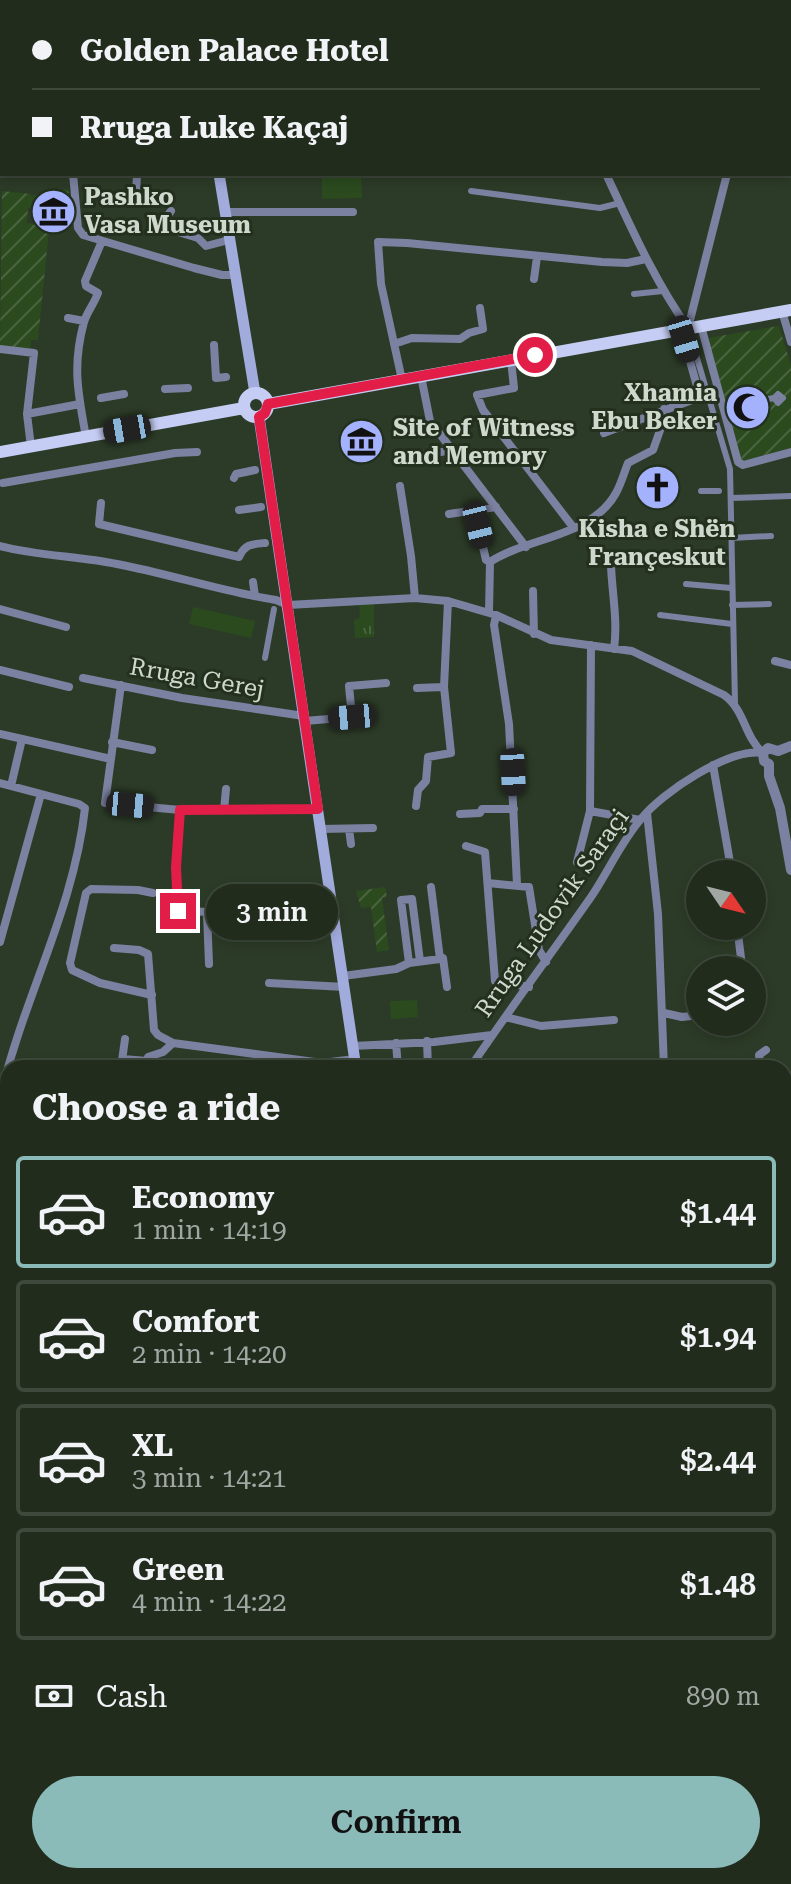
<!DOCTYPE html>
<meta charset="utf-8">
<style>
body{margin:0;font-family:"Roboto Serif",serif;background:#293426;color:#f1f3f6;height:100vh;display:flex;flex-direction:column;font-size:30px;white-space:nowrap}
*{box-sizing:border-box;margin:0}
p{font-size:26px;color:#a2a7a4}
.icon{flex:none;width:44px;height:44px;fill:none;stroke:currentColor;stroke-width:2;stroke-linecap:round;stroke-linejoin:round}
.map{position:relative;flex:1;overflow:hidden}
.sheet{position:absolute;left:0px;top:1060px;width:792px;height:824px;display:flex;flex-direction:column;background:#212c1d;border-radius:24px 24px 0 0;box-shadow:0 4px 12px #0003,0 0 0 2px #3e483b}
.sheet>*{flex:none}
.top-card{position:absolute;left:0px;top:0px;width:792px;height:176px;box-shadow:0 4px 12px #0003,0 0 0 2px #3e483b;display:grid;align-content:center;height:176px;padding:0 32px;background:#212c1d}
.needle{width:52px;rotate:125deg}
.tools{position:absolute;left:686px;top:860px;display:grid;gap:16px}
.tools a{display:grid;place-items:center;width:80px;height:80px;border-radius:50%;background:#212c1d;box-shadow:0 4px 12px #0003,0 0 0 2px #3e483b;font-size:40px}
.end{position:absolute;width:36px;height:36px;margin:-18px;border:10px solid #e11d48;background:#fff;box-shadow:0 0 0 4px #fff}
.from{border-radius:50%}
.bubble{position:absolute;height:56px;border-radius:28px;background:#212c1d;box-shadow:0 4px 12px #0003,0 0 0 2px #3e483b;font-size:26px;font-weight:600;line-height:56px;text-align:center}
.car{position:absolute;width:24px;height:48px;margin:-24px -12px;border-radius:10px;box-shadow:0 0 6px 2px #0007;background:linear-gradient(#222 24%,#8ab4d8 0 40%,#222 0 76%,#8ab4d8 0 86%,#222 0)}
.top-card b{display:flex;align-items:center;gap:28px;height:76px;font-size:30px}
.top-card b+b{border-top:2px solid #3e483b}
.top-card i{width:20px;height:20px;background:#f1f3f6}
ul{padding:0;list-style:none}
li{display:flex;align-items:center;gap:24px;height:112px;margin:0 16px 12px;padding:0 16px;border:4px solid #3e483b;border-radius:8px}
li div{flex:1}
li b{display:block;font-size:30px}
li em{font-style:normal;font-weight:600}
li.on{border-color:#8bbbb9}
li>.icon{width:72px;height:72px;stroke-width:1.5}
h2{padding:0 32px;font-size:36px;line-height:96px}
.pay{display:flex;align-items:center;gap:20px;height:88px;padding:0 32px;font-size:30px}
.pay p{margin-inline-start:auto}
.primary-button{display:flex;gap:16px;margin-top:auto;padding:16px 32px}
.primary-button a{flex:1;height:92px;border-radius:48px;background:#8bbbb9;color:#111;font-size:32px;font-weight:600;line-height:92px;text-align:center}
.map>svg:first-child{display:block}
</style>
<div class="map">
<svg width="791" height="1884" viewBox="0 0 791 1884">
<defs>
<pattern id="grass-tufts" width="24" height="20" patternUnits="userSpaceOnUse" patternTransform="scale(2)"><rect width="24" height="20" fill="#2b4b1f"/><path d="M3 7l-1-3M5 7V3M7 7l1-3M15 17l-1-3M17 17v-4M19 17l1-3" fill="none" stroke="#49643e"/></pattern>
<pattern id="garden-furrows" width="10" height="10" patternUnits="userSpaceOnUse" patternTransform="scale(2)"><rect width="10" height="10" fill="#2b4b1f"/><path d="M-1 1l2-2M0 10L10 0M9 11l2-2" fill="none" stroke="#49643e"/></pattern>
</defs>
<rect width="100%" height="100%" fill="#2c3b27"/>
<path fill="url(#grass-tufts)" d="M 374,604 L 374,637 L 355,638 L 354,620 L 360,618 L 359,605 Z
M 8,1101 L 8,1246 L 4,1264 L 0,1263 L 0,1113 Z"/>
<path fill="#2b4b1f" d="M 322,174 L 361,174 L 362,198 L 322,199 Z
M 193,607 L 255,621 L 251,638 L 189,624 Z
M 417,1000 L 418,1017 L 391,1019 L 390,1001 Z
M 467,1876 L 553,1876 L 563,1884 L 474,1884 Z"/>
<path fill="url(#garden-furrows)" d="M 67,189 L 69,193 L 56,196 L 58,206 L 28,208 L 27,223 L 46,226 L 49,230 L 38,340 L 31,340 L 30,351 L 0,348 L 2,191 L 31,194 L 31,196 Z
M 779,326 L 791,365 L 791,448 L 742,461 L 708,338 Z
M 385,887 L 387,897 L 382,898 L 389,950 L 377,952 L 371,907 L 361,908 L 356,891 Z"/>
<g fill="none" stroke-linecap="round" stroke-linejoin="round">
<path stroke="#7b81a0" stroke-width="6" d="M 578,0 L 582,2
M 607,2 L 608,0
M 471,191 L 600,208 L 620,203
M 634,294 L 663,291
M 688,328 L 730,469 L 735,703
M 763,400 L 774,398 L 778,394 L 783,398 L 778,403 L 774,398
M 701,491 L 719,491
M 731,498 L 791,496
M 731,538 L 771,536
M 686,584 L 731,588
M 732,605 L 769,604
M 660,615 L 732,624
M 265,658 L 274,609"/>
<path stroke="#7b81a0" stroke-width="8" d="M 534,0 L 534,2
M 84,2 L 86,0
M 229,2 L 229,0
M 625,2 L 626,0
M 774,2 L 774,0
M 790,31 L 791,32
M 0,75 L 2,74
M 790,159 L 791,160
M 0,170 L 2,170
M 73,174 L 78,228 L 83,235 L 194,268 L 222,275 L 235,275
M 606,174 C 631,227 654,280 688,328
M 136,196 L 137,174
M 171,211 L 164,220 L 165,228 L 198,238 L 206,246 L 229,240
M 225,212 L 353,212
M 534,279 L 537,257
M 782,311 L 791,342
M 68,318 L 84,321
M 701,326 L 738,462 L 743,465 L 791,452
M 688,328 L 727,174
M 394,344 L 412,338 L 460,339 L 469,333 L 483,329 L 480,308
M 214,345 L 216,378 L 226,377
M 0,349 L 34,353 L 27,414 L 31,447
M 511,360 L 514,388 L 477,395 L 483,410 L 573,527
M 421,376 L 430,421 L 526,547
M 402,380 L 381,284 L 378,242 L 407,243 L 602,262 L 627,263 L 646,259
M 165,389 L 188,388
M 101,398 L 124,394
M 27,414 L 80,404
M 604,433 L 700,397 L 681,329
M 86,437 C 78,393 72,366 84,322 C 87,312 94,304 98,293 L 86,286 L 85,281 L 102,241
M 416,456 L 453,450
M 234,478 L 236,474 L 255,470
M 3,483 L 175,453 L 197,452
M 400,486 L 411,556 L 415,598
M 101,503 L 99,524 L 239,557 C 245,544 252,544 265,543
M 239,510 L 261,507
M 449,514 L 496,507
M 478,525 L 486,560 L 490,562 L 489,612
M 0,546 C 39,556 78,556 117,564 C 170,574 223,592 276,600 L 288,605 L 415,598 L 448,601 L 496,615 L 551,640 L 632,651 L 724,695 C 745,710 744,736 763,753
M 490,562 C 528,537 592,537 616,493 C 621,484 624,473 628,463 L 653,450 L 663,422 L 664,409
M 611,565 C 612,594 618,620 614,649
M 253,582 L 255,596
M 533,591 L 534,634
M 0,609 L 66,627
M 496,615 L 494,625 L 509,724 L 517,884
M 775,661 L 791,665
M 0,670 L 69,687
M 83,678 L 182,698 L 304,716
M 121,685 L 105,803 L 180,810 L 318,809
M 417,688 L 444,687
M 305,721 L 352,717 L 349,686 L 386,683
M 0,734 L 111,759
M 112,742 L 152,750
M 713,765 L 732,874
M 0,783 L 79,804 L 85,808 C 74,910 22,1000 0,1099
M 11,786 L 22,739
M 416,806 L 418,790 L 426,781 L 428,757 L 451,753 L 444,687 L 448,601
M 180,810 L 176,867 L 177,910 L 235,914 L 236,934
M 224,810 L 226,789
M 590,811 L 640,820
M 647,813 L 658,914 L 664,1068
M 460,814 L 480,813 L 482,809 L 514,809
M 321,829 L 373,828
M 349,829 L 351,844
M 466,846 L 485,852 L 495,981 L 529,987
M 577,862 L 590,811 L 591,645
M 488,883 L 529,887 L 539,950 L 546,962
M 431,887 L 440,959 L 443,958 L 447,987
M 207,913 L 209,964
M 737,926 L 742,966
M 0,942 L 41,794
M 114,948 L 139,950 L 148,954 L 154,1030 L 158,1035 L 173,1043 L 322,1063 L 355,1059
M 409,963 L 401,900 L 412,899 L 420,961
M 343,976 L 396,969 L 409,963 L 440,959
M 269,983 L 345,987
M 152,995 L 100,983 L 72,970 L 70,963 L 86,893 L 91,889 L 138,890 L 153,893
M 664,1013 L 682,1017 L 700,1015
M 506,1017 L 541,1026 L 614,1020
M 427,1041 L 428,1068
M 396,1043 L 398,1068
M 353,1046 L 434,1042 L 492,1035
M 123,1059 L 147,1061
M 121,1068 L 125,1039
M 146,1068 L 148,1057 L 163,1052 L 173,1043
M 470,1068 C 509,1010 551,954 591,897 C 608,872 621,842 641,819 C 661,793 729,748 762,753
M 761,1068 L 759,1055 L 766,1050
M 784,1100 L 791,1098
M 0,1371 L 8,1379
M 784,1371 L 791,1373
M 784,1401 L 791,1400
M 784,1816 L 791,1815
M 463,1876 L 471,1884
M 559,1876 L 569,1884
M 773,1876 L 774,1884
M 580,1882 L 586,1876
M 735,1884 L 736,1876"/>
<path stroke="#7b81a0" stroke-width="10" d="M 778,751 L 791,746
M 769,764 L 769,776 L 780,808 L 791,870
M 769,764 L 764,761 L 763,753 L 768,748 L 778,751"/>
<path stroke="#a1abdc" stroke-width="11" d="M 195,0 L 196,2
M 219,174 L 255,393
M 259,417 L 356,1068
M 784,1250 L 791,1249
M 0,1273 L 8,1275
M 784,1708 L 791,1707"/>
<path stroke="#c5cdf4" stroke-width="12" d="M 789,0 L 791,5
M244 405a12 12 0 1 1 24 0a12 12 0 1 1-24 0Z
M 268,404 L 791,310
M 0,452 L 244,408"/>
<path stroke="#8a9586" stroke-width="2" stroke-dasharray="12 6" stroke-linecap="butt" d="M 0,1375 L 8,1383
M 457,1876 L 465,1884"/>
</g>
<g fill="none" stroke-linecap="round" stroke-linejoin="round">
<path stroke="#e11d48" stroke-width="10" d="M 178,911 L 176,867 L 180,810 L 318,809 L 259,417 L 265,413 L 268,404 L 535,355"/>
</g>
<defs>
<symbol id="museum-disc" viewBox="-11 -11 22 22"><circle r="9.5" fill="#a4b1fc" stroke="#23301e"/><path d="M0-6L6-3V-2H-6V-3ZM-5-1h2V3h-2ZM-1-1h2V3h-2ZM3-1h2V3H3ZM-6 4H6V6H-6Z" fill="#111"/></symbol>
<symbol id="mosque-disc" viewBox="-11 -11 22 22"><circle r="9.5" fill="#a4b1fc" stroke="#23301e"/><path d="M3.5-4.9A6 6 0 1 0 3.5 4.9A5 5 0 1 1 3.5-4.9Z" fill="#111"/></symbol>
<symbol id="church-disc" viewBox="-11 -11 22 22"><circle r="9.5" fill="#a4b1fc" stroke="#23301e"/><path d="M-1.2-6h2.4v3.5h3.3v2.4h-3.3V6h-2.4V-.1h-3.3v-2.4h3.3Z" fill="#111"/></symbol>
</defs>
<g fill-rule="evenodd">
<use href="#museum-disc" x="28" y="186" width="51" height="51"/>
<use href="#mosque-disc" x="722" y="382" width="51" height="51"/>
<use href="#museum-disc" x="336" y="416" width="51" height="51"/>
<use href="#church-disc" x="632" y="462" width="51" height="51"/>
</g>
<g text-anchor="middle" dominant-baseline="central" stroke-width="6" stroke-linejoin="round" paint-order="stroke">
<g font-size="24" font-weight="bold" fill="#cfd8cc" stroke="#23301e" text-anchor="start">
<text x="84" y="197">Pashko<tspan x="84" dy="28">Vasa Museum</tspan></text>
<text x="717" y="393" text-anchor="end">Xhamia<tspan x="717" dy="28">Ebu Beker</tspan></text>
<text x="393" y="428">Site of Witness<tspan x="393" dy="28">and Memory</tspan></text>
<text x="657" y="529" text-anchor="middle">Kisha e Shën<tspan x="657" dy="28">Françeskut</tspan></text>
</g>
<g font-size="24" fill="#cfd8cc" stroke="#23301e">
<text transform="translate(197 678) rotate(10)">Rruga Gerej</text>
<text transform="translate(552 913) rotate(-55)">Rruga Ludovik Saraçi</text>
</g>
</g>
</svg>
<div class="tools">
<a><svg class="needle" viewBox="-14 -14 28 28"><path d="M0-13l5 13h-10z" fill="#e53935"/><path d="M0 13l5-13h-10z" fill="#a2a7a4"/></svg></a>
<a><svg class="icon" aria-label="layers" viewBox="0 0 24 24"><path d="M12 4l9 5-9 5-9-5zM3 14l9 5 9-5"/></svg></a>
</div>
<i class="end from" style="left:535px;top:355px"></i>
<i class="end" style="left:178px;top:911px"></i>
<div class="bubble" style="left:206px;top:884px;width:132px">3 min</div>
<i class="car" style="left:684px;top:339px;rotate:163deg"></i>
<i class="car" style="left:127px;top:429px;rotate:260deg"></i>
<i class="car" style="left:478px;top:525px;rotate:166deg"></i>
<i class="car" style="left:352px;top:717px;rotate:265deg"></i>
<i class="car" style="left:513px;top:772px;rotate:177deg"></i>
<i class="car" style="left:130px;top:805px;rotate:95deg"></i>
<div class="top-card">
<b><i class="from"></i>Golden Palace Hotel</b>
<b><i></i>Rruga Luke Kaçaj</b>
</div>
<section class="sheet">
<h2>Choose a ride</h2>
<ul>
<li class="on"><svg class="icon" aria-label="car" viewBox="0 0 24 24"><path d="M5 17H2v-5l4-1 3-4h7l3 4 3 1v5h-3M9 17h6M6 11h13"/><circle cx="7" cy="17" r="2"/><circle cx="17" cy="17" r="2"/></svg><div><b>Economy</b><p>1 min · 14:19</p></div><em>$1.44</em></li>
<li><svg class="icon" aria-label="car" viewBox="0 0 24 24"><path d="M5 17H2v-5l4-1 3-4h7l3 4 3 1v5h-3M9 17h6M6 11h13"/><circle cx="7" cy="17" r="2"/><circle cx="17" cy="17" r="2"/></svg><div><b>Comfort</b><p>2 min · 14:20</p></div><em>$1.94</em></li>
<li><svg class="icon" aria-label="car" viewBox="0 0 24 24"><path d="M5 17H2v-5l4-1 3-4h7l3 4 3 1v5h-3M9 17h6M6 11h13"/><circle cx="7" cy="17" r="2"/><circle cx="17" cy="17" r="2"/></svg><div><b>XL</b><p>3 min · 14:21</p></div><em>$2.44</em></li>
<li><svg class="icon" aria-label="car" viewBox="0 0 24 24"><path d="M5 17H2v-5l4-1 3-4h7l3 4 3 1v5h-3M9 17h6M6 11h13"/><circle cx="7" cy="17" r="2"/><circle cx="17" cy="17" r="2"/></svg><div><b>Green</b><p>4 min · 14:22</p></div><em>$1.48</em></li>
</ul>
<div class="pay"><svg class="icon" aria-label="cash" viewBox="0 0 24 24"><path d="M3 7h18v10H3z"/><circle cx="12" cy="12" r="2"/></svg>Cash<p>890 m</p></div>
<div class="primary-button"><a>Confirm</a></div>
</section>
</div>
